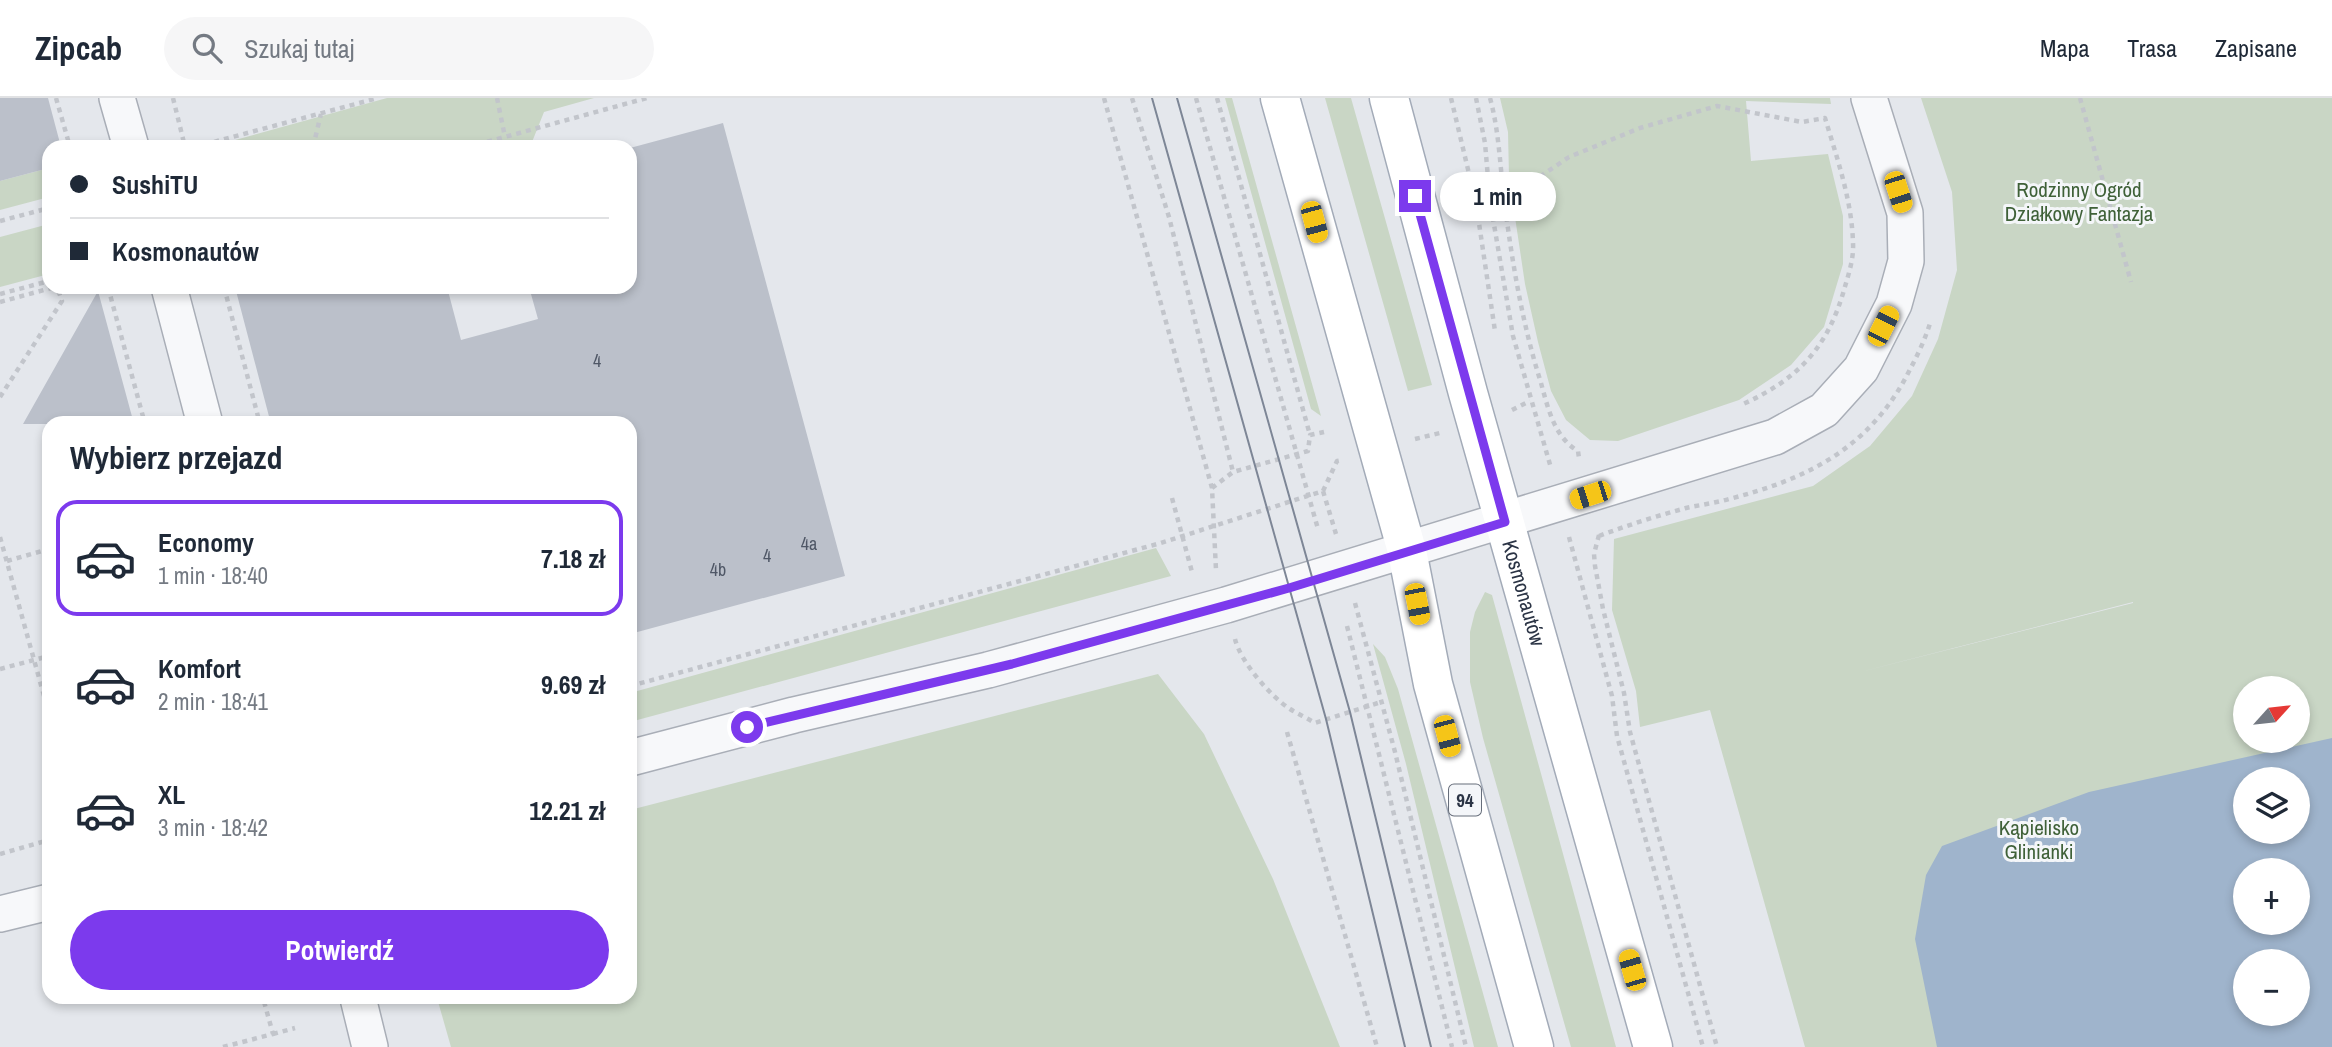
<!DOCTYPE html>
<html lang="pl">
<meta charset="utf-8">
<style>
body{margin:0;font-family:"Archivo Narrow",sans-serif;background:#f6f6f7;color:#1f2937;height:100vh;display:flex;flex-direction:column;font-size:26px;white-space:nowrap}
*{box-sizing:border-box;margin:0}
p{font-size:23px;color:#747a83}
.icon{flex:none;width:38px;height:38px;fill:none;stroke:currentColor;stroke-width:2;stroke-linecap:round;stroke-linejoin:round}
.map{position:relative;flex:1;overflow:hidden}
.details{position:absolute;left:42px;top:318px;width:595px;height:588px;display:flex;flex-direction:column;background:#fff;border-radius:21px;box-shadow:0 4px 10px #0003}
.details>*{flex:none}
.hud{position:absolute;left:42px;top:42px;width:595px;height:154px;border-radius:21px;box-shadow:0 4px 10px #0003;display:grid;align-content:center;height:154px;padding:0 28px;background:#fff}
.needle{width:46px;rotate:63deg}
.tools{position:absolute;left:2233px;top:578px;display:grid;gap:14px}
.tools a{display:grid;place-items:center;width:77px;height:77px;border-radius:50%;background:#fff;box-shadow:0 4px 10px #0003;font-size:35px}
.end{position:absolute;width:32px;height:32px;margin:-16px;border:9px solid #7c3aed;background:#fff;box-shadow:0 0 0 4px #fff}
.from{border-radius:50%}
.bubble{position:absolute;height:49px;border-radius:24px;background:#fff;box-shadow:0 4px 10px #0003;font-size:23px;font-weight:700;line-height:49px;text-align:center}
.car{position:absolute;width:21px;height:42px;margin:-21px -10px;border-radius:9px;box-shadow:0 0 5px 2px #0007;background:linear-gradient(#f5c518 24%,#345 0 40%,#f5c518 0 76%,#345 0 86%,#f5c518 0)}
.hud b{display:flex;align-items:center;gap:24px;height:66px;font-size:26px}
.hud b+b{border-top:2px solid #e0e1e3}
.hud i{width:18px;height:18px;background:#1f2937}
ul{padding:0;list-style:none}
li{display:flex;align-items:center;gap:21px;height:116px;margin:0 14px 10px;padding:0 14px;border:4px solid transparent;border-radius:21px}
li div{flex:1}
li b{display:block;font-size:26px}
li em{font-style:normal;font-weight:700}
li.current{border-color:#7c3aed}
li>.icon{width:63px;height:63px;stroke-width:1.5}
h2{padding:0 28px;font-size:32px;line-height:84px}
.primary-button{display:flex;gap:14px;margin-top:auto;padding:14px 28px}
.primary-button a{flex:1;height:80px;border-radius:42px;background:#7c3aed;color:#fff;font-size:28px;font-weight:700;line-height:80px;text-align:center}
header{display:flex;align-items:center;gap:42px;box-sizing:border-box;height:98px;padding:0 35px;background:#fff;border-bottom:2px solid #e0e1e3}
header strong{font-size:33px}
nav{display:flex;gap:38px;margin-inline-start:auto;font-size:24px}
.search{width:490px;height:63px;background:#f6f6f7;display:flex;align-items:center;gap:18px;box-sizing:border-box;padding:0 24px;border-radius:38px;color:#747a83;font-size:26px}
.map>svg:first-child{display:block}
</style>
<header>
<strong>Zipcab</strong>
<div class="search"><svg class="icon" aria-label="search" viewBox="0 0 24 24"><circle cx="10" cy="10" r="6"/><path d="M15 15l6 6"/></svg>Szukaj tutaj</div>
<nav><a>Mapa</a><a>Trasa</a><a>Zapisane</a></nav>
</header>
<div class="map">
<svg width="2332" height="949" viewBox="0 0 2332 949">
<rect width="100%" height="100%" fill="#e4e7ec"/>
<path fill="#c9d6c5" fill-rule="evenodd" d="M 387,0 L 594,0 L 544,14 L 530,49 L 459,49 L 440,42 L 426,45 L 424,49 L 210,49 Z
M 1225,0 L 1232,0 L 1321,318 L 1311,311 Z
M 1325,0 L 1351,0 L 1432,287 L 1408,293 Z
M 1500,0 L 1830,0 L 1831,6 L 1746,3 L 1751,63 L 1828,56 L 1843,118 L 1843,166 L 1824,229 L 1791,267 L 1739,302 L 1618,343 L 1590,342 L 1566,322 L 1551,293 L 1538,244 L 1525,186 L 1509,79 L 1508,34 Z
M 1921,0 L 2332,0 L 2332,949 L 1805,949 L 1710,612 L 1640,629 L 1636,593 L 1612,512 L 1614,441 L 1813,388 L 1870,348 L 1912,298 L 1938,241 L 1957,172 L 1952,94 ZM 2133,504 L 2133,505 L 1856,575 ZM 2245,590 L 2298,590 L 2298,642 L 2245,642 ZM 2245,681 L 2298,681 L 2298,733 L 2245,733 ZM 2245,772 L 2298,772 L 2298,824 L 2245,824 ZM 2245,863 L 2298,863 L 2298,915 L 2245,915 Z
M 49,70 L 49,99 L 0,112 L 0,83 Z
M 49,126 L 49,176 L 0,189 L 0,139 Z
M 1156,450 L 1171,478 L 630,624 L 630,595 Z
M 1485,494 L 1492,497 L 1616,949 L 1571,949 L 1483,640 L 1470,584 L 1470,534 L 1475,514 Z
M 1373,546 L 1385,559 L 1398,591 L 1498,949 L 1474,949 L 1406,666 Z
M 1158,576 L 1204,636 L 1273,781 L 1340,949 L 451,949 L 437,900 L 630,900 L 630,712 Z"/>
<path fill="#9fb4cc" fill-rule="evenodd" d="M 2332,640 L 2332,949 L 1937,949 L 1915,841 L 1926,777 L 1942,748 L 2089,694 ZM 2245,681 L 2298,681 L 2298,733 L 2245,733 ZM 2245,772 L 2298,772 L 2298,824 L 2245,824 ZM 2245,863 L 2298,863 L 2298,915 L 2245,915 Z"/>
<path fill="#bbc0ca" d="M 0,0 L 48,0 L 61,49 L 49,49 L 49,70 L 0,83 Z
M 723,25 L 845,478 L 630,536 L 630,326 L 271,326 L 235,189 L 447,189 L 461,242 L 538,221 L 529,189 L 630,189 L 630,50 Z
M 98,193 L 134,326 L 23,326 Z"/>
<g fill="none" stroke-linecap="round" stroke-linejoin="round">
<defs>
<path id="minor" d="M 117,0 L 131,49
M 169,189 L 205,326
M 630,660 L 794,617 L 988,572 L 1226,507 L 1775,339 L 1824,312 L 1861,271 L 1894,206 L 1906,163 L 1905,115 L 1869,0
M 0,816 L 49,804
M 358,900 L 370,949"/>
<g id="primary">
<path d="M 1280,0 L 1407,453 L 1433,586 L 1534,949"/>
<path id="s1" d="M 1389,0 L 1468,295 L 1653,949"/>
</g>
</defs>
<use href="#minor" stroke="#a9aeb7" stroke-width="38"/>
<use href="#primary" stroke="#a3abb8" stroke-width="41"/>
<path stroke="#c2c5cb" stroke-width="4.5" stroke-dasharray="5 5" stroke-linecap="butt" d="M 56,0 L 70,49
M 173,0 L 185,49
M 497,0 L 505,39
M 1104,0 L 1212,390 L 1216,472
M 1132,0 L 1169,119 L 1233,374
M 1196,0 L 1318,431
M 1217,0 L 1310,337
M 1451,0 L 1476,105 L 1495,233
M 1476,0 L 1485,45 L 1490,103 L 1513,238 L 1551,370
M 1490,0 C 1499,33 1500,67 1504,101 C 1512,163 1522,225 1541,285 C 1548,310 1554,339 1578,353 L 1579,360
M 2080,0 L 2131,184
M 195,49 L 378,0
M 313,49 L 321,16
M 468,49 L 647,0
M 1458,111 L 1476,105 L 1510,99 L 1569,59 L 1640,30 L 1717,8 L 1802,24 L 1825,20 C 1837,60 1852,103 1853,145 C 1854,161 1848,178 1844,192 C 1827,251 1797,282 1741,307
M 0,123 L 49,110
M 108,189 L 145,326
M 224,189 L 260,326
M 0,196 L 49,183
M 0,204 L 55,189
M 0,299 L 62,203 L 57,189
M 1512,312 L 1530,303
M 1415,341 L 1440,335
M 1212,390 L 1233,374 L 1308,353 L 1310,337 L 1324,334
M 1323,393 L 1336,436
M 1172,400 L 1192,474
M 1599,437 L 1594,456 L 1595,468 L 1603,511 L 1624,595 L 1630,634 L 1717,949
M 1599,438 C 1628,427 1657,418 1686,410 C 1700,407 1715,405 1729,401 C 1804,382 1866,352 1905,281 C 1915,262 1925,243 1931,222
M 0,439 L 49,616
M 1569,439 L 1612,598 L 1617,638 L 1703,949
M 7,463 L 49,451
M 1355,505 L 1395,654 L 1466,949
M 1347,528 L 1452,949
M 1235,541 C 1240,563 1271,599 1290,611 C 1298,616 1307,620 1315,625 L 1381,604
M 0,571 L 49,558
M 630,588 L 1161,445 L 1323,393 L 1337,363 L 1342,362
M 1287,634 L 1377,949
M 0,756 L 49,742
M 273,936 L 295,930
M 223,949 L 273,936 L 263,900"/>
<use href="#minor" stroke="#f7f8fa" stroke-width="35"/>
<use href="#primary" stroke="#fff" stroke-width="38"/>
<path stroke="#7d8696" stroke-width="2" d="M 1152,0 L 1326,621 L 1405,949
M 1177,0 L 1350,614 L 1431,949"/>
</g>
<g fill="none" stroke-linecap="round" stroke-linejoin="round">
<path stroke="#7c3aed" stroke-width="9" d="M 747,629 L 1012,566 L 1289,490 L 1505,424 L 1415,98"/>
</g>
<g text-anchor="middle" dominant-baseline="central" stroke-width="6" stroke-linejoin="round" paint-order="stroke">
<g font-size="18" fill="#4f5766">
<text x="597" y="262">4</text>
<text x="809" y="445">4a</text>
<text x="767" y="457">4</text>
<text x="718" y="471">4b</text>
</g>
<rect fill="#f4f6f9" stroke="#676e7b" stroke-width="2" x="1449" y="686.5" width="32" height="31" rx="5"/>
<g font-size="19" font-weight="bold" fill="#2b3445">
<text x="1465" y="702">94</text>
</g>
<g font-size="21" fill="#3f6138" stroke="#f4f6f9">
<text x="2079" y="91">Rodzinny Ogród<tspan x="2079" dy="24">Działkowy Fantazja</tspan></text>
<text x="2039" y="729">Kąpielisko<tspan x="2039" dy="24">Glinianki</tspan></text>
</g>
<g font-size="21" fill="#2b3445" stroke="#f4f6f9">
<text stroke="none"><textPath href="#s1" startOffset="513">Kosmonautów</textPath></text>
</g>
</g>
</svg>
<div class="tools">
<a><svg class="needle" viewBox="-14 -14 28 28"><path d="M0-13l5 13h-10z" fill="#e53935"/><path d="M0 13l5-13h-10z" fill="#747a83"/></svg></a>
<a><svg class="icon" aria-label="layers" viewBox="0 0 24 24"><path d="M12 4l9 5-9 5-9-5zM3 14l9 5 9-5"/></svg></a>
<a>+</a>
<a>−</a>
</div>
<i class="end from" style="left:747px;top:629px"></i>
<i class="end" style="left:1415px;top:98px"></i>
<div class="bubble" style="left:1440px;top:74px;width:116px">1 min</div>
<i class="car" style="left:1898px;top:94px;rotate:162deg"></i>
<i class="car" style="left:1314px;top:124px;rotate:165deg"></i>
<i class="car" style="left:1883px;top:228px;rotate:27deg"></i>
<i class="car" style="left:1590px;top:397px;rotate:252deg"></i>
<i class="car" style="left:1417px;top:506px;rotate:169deg"></i>
<i class="car" style="left:1447px;top:638px;rotate:165deg"></i>
<i class="car" style="left:1632px;top:872px;rotate:344deg"></i>
<div class="hud">
<b><i class="from"></i>SushiTU</b>
<b><i></i>Kosmonautów</b>
</div>
<section class="details">
<h2>Wybierz przejazd</h2>
<ul>
<li class="current"><svg class="icon" aria-label="car" viewBox="0 0 24 24"><path d="M5 17H2v-5l4-1 3-4h7l3 4 3 1v5h-3M9 17h6M6 11h13"/><circle cx="7" cy="17" r="2"/><circle cx="17" cy="17" r="2"/></svg><div><b>Economy</b><p>1 min · 18:40</p></div><em>7.18 zł</em></li>
<li><svg class="icon" aria-label="car" viewBox="0 0 24 24"><path d="M5 17H2v-5l4-1 3-4h7l3 4 3 1v5h-3M9 17h6M6 11h13"/><circle cx="7" cy="17" r="2"/><circle cx="17" cy="17" r="2"/></svg><div><b>Komfort</b><p>2 min · 18:41</p></div><em>9.69 zł</em></li>
<li><svg class="icon" aria-label="car" viewBox="0 0 24 24"><path d="M5 17H2v-5l4-1 3-4h7l3 4 3 1v5h-3M9 17h6M6 11h13"/><circle cx="7" cy="17" r="2"/><circle cx="17" cy="17" r="2"/></svg><div><b>XL</b><p>3 min · 18:42</p></div><em>12.21 zł</em></li>
</ul>
<div class="primary-button"><a>Potwierdź</a></div>
</section>
</div>
